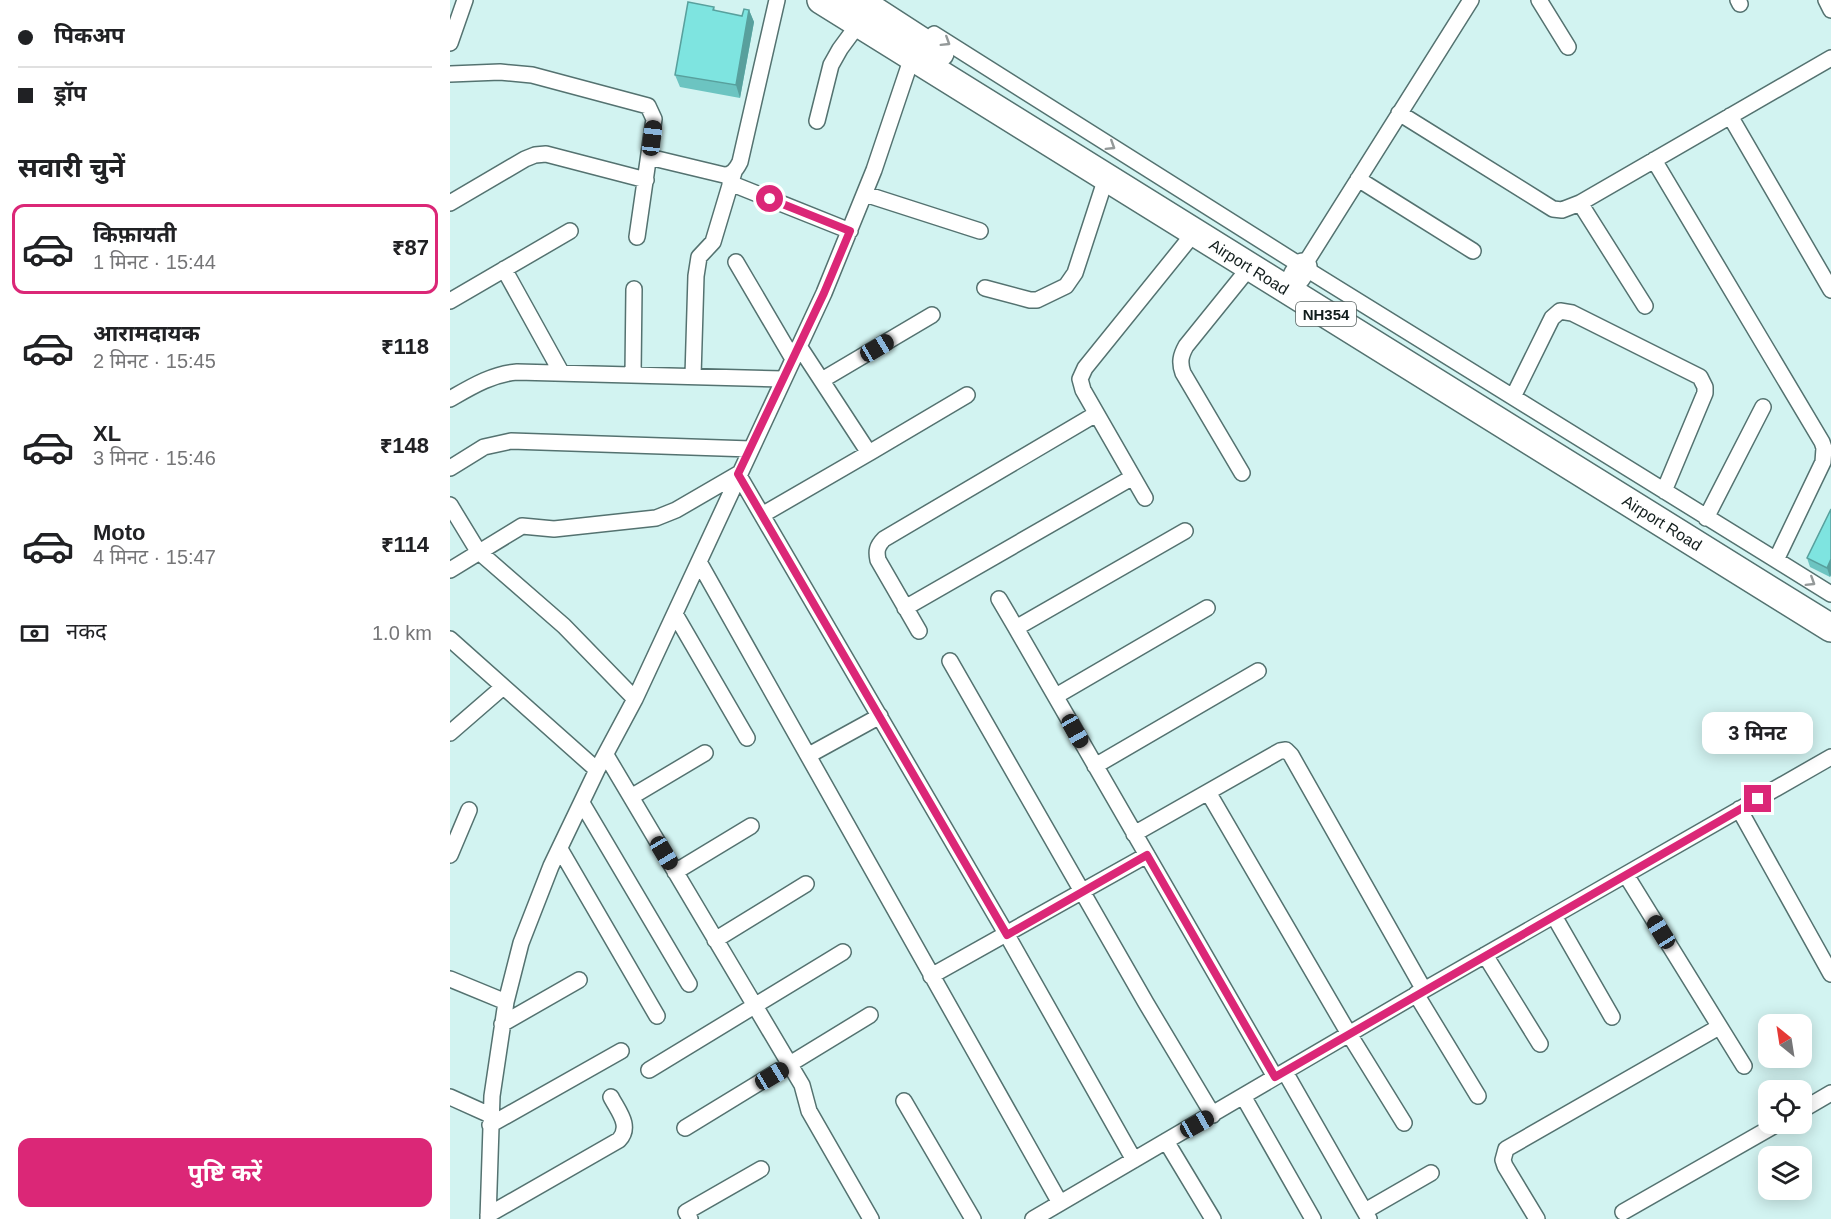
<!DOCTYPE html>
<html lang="hi">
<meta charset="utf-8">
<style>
body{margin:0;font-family:Helvetica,"Noto Sans Devanagari",sans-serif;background:#f6f6f6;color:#202124;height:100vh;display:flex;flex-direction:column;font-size:22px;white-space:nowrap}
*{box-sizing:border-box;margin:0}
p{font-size:20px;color:#757577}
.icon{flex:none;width:33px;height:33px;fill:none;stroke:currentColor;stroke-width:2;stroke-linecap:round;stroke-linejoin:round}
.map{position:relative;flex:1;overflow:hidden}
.drawer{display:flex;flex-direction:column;background:#fff;width:450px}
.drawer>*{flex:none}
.guide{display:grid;align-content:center;height:132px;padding:0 18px;background:#fff}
.needle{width:39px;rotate:330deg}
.tools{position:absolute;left:1308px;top:1014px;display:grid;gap:12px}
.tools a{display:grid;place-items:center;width:54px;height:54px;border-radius:12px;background:#fff;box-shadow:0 3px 15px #0003;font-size:30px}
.end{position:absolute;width:27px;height:27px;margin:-14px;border:8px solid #db2777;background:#fff;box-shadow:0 0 0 3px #fff}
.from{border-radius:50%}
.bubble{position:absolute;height:42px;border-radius:12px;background:#fff;box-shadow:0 3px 15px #0003;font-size:20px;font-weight:700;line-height:42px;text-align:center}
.car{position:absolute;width:18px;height:36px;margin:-18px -9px;border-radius:8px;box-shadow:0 0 4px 2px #0007;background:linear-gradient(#222 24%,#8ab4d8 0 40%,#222 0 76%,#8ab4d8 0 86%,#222 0)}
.guide b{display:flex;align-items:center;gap:21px;height:57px;font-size:22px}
.guide b+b{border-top:2px solid #e0e0e0}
.guide i{width:15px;height:15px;background:#202124}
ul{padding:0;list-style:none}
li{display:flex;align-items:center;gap:18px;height:90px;margin:0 12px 9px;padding:0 6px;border:3px solid transparent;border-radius:12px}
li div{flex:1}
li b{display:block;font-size:22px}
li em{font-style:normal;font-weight:700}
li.active{border-color:#db2777}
li>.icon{width:54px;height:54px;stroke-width:1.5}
h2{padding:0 18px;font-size:27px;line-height:72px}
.pay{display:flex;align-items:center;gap:15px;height:66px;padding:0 18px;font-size:22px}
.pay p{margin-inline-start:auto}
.button{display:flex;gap:12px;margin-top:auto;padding:12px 18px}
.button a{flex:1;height:69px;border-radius:12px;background:#db2777;color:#fff;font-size:24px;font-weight:700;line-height:69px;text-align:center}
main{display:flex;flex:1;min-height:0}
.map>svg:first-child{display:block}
</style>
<main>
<section class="drawer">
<div class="guide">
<b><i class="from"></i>पिकअप</b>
<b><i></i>ड्रॉप</b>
</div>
<h2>सवारी चुनें</h2>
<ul>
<li class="active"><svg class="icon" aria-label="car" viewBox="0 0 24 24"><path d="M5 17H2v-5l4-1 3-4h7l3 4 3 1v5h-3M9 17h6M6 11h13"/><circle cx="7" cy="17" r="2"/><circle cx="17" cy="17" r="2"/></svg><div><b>किफ़ायती</b><p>1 मिनट · 15:44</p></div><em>₹87</em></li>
<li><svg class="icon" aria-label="car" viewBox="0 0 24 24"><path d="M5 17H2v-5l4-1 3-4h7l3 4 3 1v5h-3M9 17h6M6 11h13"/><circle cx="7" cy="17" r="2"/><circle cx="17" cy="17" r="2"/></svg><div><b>आरामदायक</b><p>2 मिनट · 15:45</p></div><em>₹118</em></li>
<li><svg class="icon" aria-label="car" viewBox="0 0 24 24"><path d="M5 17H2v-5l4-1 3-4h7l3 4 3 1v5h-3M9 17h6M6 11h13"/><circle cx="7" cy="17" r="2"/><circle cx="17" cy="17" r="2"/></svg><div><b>XL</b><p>3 मिनट · 15:46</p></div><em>₹148</em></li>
<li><svg class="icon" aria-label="car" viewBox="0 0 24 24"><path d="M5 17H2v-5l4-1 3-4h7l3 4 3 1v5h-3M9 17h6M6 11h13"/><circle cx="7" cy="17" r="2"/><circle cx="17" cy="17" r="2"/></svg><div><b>Moto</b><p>4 मिनट · 15:47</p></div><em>₹114</em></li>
</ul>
<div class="pay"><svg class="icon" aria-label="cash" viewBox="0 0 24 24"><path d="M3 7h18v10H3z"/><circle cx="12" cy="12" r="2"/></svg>नकद<p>1.0 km</p></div>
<div class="button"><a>पुष्टि करें</a></div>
</section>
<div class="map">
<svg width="1381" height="1219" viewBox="0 0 1381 1219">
<rect width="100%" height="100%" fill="#d2f3f1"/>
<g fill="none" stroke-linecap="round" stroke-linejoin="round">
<defs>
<path id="street" d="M 1089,0 L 1118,47
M 1288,0 L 1290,4
M 1376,0 L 1381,10
M 484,34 L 853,267 L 1381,594
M 0,43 L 15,0
M 0,74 L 50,72 L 82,75 L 198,106 L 204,119 L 187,237
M 949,113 L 1103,209 L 1112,210 L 1130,203 L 1381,58
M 1280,116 L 1381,290
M 367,121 L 381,65 L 390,49 L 404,30
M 199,157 L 274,175 C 282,175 286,170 290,162 L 327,0
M 1204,160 L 1372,442 L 1374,448 L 1373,462 L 1326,560
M 908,179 L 1023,251
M 280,183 L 400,231
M 415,194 L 530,231
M 0,203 L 75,159 L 85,155 L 96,154 L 196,180
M 1130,203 L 1195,306
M 286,262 L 343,359
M 853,267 L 1021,0
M 54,269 L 111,372
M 535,288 L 580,300 L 587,300 L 616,286 L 625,273 L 654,184
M 0,301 L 120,231
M 349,346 L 419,453 L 517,395
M 183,374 L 184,289
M 243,376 L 246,276 L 249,257 L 263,242 L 284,172
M 372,380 L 482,315
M 1063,397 L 1102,318 L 1110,311 L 1122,313 L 1250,377 L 1255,387 L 1255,393 L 1214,491
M 0,399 C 21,387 42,374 67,372 L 333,379
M 0,468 L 34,447 L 61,441 L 301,449
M 792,473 L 733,373 C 729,362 731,355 736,346 L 795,273
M 695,498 L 633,390 L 630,379 L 635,368 L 740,238
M 0,505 L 28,551 L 114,626 L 185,699
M 312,515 L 419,453
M 1256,518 L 1313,407
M 735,531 L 566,628 L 825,1077
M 249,562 L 610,1203
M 0,570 L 72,526 L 104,529 L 206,518 L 226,510 L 288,474 L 557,935 L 684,1160
M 549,599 L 566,628
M 455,608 L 683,477
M 225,614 L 297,738
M 469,631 L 428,560 C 426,551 427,546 434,539 L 646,414
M 0,639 L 147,770
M 500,661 L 696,1003 L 763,1115
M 606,696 L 757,608
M 0,733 L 53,687
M 156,755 L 352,1085 L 359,1111 L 421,1219
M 359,755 L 430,716
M 645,766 L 808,671
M 758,792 L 899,1034 L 954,1123
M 181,797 L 255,753
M 132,803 L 239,984
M 1289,809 L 1381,974
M 684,834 L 830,751 L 836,750 L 841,755 L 974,990
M 110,849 L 207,1016
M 0,855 L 19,810
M 225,872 L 301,826
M 1176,875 L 1294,1066
M 1104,916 L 1162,1017
M 265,940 L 356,884
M 1035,955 L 1090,1044
M 481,976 L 697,855
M 0,979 L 56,1002
M 966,994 L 1028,1096
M 52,1024 L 129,980
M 199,1070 L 393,952
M 835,1072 L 919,1219
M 793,1096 L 863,1219
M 0,1097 L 40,1115
M 454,1101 L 523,1219
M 1352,1110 L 1381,1093
M 40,1125 L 171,1051
M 235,1128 L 420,1015
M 716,1141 L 763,1219
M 915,1211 L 981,1173
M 1173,1212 L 1327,1124
M 38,1215 L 169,1140 C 182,1126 168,1111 161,1097
M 38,1219 L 42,1096 L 56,1002 L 71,943 L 101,866 L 147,770 L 185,699 L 374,293 L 424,170 L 460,63
M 240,1219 L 236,1212 L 311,1169
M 583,1219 L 974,990 L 1381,757
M 1087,1219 L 1055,1166 L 1053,1160 L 1056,1149 L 1269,1027"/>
<path id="highway" d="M 371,0 L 1381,628
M 408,0 L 490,53
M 847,276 L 853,267"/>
</defs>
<use href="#street" stroke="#547270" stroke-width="18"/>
<use href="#highway" stroke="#547270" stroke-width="30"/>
<use href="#street" stroke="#fff" stroke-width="15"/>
<use href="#highway" stroke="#fff" stroke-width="27"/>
</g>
<path fill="#6cc4c1" d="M 264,7 L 265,11 L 292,16 L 299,10 L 304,22 L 290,98 L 230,87 L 225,75 Z
M 1381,509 L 1381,575 L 1380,577 L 1360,567 L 1357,558 Z"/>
<path fill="#58a09d" d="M 299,10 L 304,22 L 290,98 L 286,85 Z
M 1381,559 L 1381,575 L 1380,577 L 1377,568 Z"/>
<path fill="#7ee4e0" stroke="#58a09d" stroke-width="1.5" d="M 238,2 L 264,7 L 263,10 L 292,16 L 294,9 L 299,10 L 286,85 L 225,75 Z
M 1381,509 L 1381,559 L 1377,568 L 1357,558 Z"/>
<defs><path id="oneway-chevron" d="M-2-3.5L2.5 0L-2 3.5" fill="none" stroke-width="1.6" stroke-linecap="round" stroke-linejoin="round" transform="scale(1.5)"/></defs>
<g stroke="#949999">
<use href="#oneway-chevron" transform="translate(496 42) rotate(32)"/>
<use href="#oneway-chevron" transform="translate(661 146) rotate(32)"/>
<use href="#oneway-chevron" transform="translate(1361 582) rotate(32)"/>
</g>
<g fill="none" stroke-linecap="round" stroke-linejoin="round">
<path stroke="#db2777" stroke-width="8" d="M 320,199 L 400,231 L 374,293 L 288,474 L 557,935 L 697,855 L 825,1077 L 1308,799"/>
</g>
<g text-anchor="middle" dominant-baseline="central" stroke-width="4.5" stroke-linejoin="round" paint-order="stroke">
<rect fill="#fff" stroke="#586160" stroke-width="1.5" x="846" y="302" width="60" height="24" rx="4.5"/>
<g font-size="15" font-weight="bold" fill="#111d1c">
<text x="876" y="314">NH354</text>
</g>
<g font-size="16" fill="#111d1c" stroke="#fff">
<text transform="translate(799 267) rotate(32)">Airport Road</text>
<text transform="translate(1212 523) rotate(32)">Airport Road</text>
</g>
</g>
</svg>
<div class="tools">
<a><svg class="needle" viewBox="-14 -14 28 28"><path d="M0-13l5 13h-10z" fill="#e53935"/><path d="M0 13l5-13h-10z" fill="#757577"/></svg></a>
<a><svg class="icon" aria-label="locate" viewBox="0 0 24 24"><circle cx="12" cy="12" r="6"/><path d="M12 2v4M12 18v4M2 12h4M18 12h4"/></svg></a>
<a><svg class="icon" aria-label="layers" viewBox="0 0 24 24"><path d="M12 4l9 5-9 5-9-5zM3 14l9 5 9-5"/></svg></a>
</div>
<i class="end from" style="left:320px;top:199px"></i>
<i class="end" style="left:1308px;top:799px"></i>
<div class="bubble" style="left:1252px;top:712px;width:111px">3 मिनट</div>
<i class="car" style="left:202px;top:138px;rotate:7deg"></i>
<i class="car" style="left:427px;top:348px;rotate:59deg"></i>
<i class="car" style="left:625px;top:731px;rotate:151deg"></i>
<i class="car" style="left:214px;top:853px;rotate:149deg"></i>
<i class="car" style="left:1211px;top:932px;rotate:328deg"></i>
<i class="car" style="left:322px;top:1076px;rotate:59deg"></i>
<i class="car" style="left:747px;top:1124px;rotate:61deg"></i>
</div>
</main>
